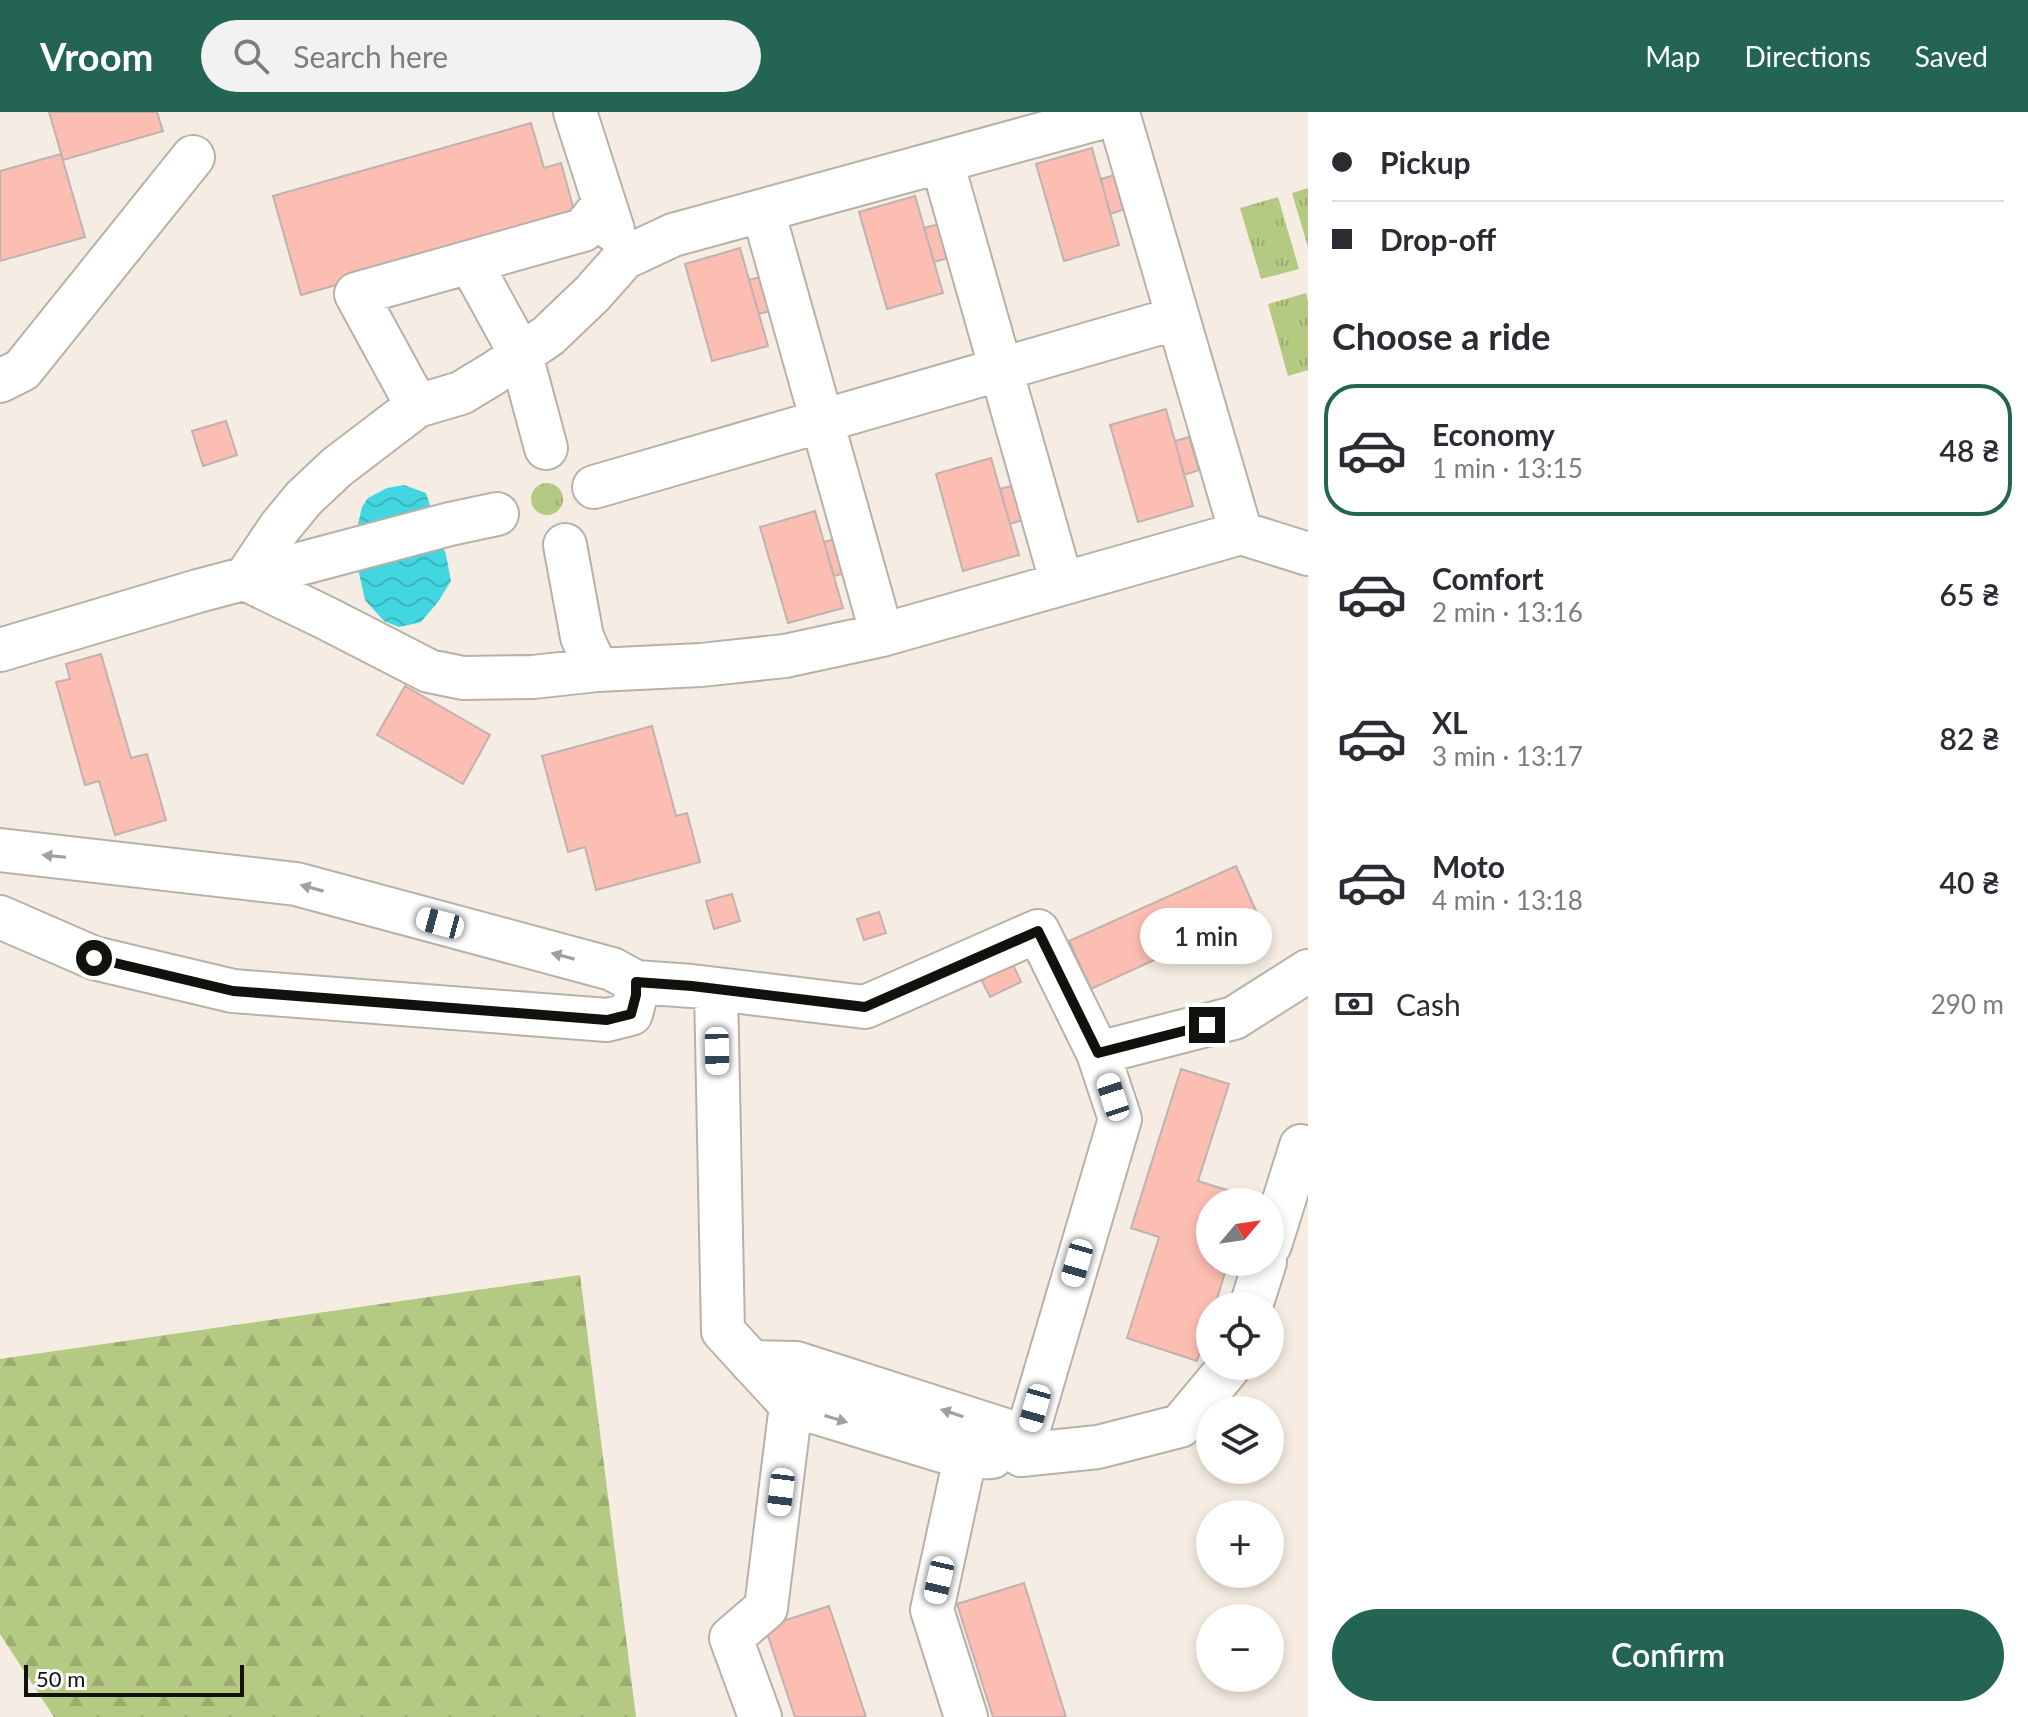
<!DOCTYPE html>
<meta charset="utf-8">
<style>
body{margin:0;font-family:Lato,sans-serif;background:#f2f2f3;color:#2b2b33;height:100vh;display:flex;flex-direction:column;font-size:30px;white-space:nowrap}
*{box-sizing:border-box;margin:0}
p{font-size:26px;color:#7c7c81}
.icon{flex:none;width:44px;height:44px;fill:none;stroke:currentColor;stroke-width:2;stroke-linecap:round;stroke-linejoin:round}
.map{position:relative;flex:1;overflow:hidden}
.side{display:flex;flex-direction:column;background:#fff;width:720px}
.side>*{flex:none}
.guide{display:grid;align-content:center;height:176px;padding:0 24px;background:#fff}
.needle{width:52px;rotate:61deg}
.buttons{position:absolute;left:1196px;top:1076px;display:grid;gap:16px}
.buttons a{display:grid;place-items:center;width:88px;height:88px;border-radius:50%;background:#fff;box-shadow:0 4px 12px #0003;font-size:40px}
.scale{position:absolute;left:24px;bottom:20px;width:220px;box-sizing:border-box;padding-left:8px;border:4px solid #13110d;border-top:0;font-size:22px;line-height:28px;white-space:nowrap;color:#13110d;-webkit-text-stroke:6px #fff;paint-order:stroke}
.end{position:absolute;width:36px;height:36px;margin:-18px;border:10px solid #13110d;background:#fff;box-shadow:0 0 0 4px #fff}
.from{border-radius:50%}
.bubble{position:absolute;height:56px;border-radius:28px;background:#fff;box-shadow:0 4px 12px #0003;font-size:26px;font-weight:600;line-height:56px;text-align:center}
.car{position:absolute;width:24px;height:48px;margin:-24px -12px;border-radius:10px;box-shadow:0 0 6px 2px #0007;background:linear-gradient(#fff 24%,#345 0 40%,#fff 0 76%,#345 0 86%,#fff 0)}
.guide b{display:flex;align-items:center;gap:28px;height:76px;font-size:30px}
.guide b+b{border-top:2px solid #e1e1e2}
.guide i{width:20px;height:20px;background:#2b2b33}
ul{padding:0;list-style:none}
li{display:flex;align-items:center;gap:24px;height:132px;margin:0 16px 12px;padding:0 8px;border:4px solid transparent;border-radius:32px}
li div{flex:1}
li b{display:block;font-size:30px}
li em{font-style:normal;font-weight:600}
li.on{border-color:#236453}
li>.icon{width:72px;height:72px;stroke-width:1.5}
h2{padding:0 24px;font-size:36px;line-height:96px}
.pay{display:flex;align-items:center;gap:20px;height:88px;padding:0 24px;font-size:30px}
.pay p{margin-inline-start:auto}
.action{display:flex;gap:16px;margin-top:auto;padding:16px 24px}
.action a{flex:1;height:92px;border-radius:48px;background:#236453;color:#fff;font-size:32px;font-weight:600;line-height:92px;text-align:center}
header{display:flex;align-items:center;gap:48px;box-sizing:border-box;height:112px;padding:0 40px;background:#236453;color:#fff}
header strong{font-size:38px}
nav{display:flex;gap:44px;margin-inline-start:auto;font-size:28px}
.search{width:560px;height:72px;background:#f2f2f3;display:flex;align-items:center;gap:20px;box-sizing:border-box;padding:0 28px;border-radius:44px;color:#7c7c81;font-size:30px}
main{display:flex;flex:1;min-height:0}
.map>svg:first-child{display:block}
</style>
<header>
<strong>Vroom</strong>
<div class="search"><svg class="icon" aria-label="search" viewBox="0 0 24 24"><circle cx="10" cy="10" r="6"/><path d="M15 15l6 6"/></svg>Search here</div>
<nav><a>Map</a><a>Directions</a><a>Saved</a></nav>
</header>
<main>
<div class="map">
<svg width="1308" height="1605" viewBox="0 0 1308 1605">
<defs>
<pattern id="grass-tufts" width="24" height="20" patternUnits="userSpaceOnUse" patternTransform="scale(2)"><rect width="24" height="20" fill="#b4c981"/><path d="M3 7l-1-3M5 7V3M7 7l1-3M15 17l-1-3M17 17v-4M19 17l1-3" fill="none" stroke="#9aac6e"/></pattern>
<pattern id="forest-firs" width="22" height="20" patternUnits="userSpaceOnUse" patternTransform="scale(2)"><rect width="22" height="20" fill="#b4c981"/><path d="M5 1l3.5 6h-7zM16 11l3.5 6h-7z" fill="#9aac6e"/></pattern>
<pattern id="water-waves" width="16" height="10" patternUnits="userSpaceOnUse" patternTransform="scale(2)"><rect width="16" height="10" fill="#41d6e0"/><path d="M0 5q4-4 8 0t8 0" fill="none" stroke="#38b7bf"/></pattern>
</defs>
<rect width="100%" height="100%" fill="#f5ede3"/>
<path fill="url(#grass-tufts)" d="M 1308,76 L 1308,135 L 1292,81 Z
M 1278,85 L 1299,157 L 1261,167 L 1240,96 Z
M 1306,181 L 1308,189 L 1308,258 L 1288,264 L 1268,192 Z
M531 387a16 16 0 1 1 32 0a16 16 0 1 1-32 0Z"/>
<path fill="url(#forest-firs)" d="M 580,1163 L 636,1605 L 54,1605 L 0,1522 L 0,1247 Z"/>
<path fill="url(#water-waves)" d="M 404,373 L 426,381 L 446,443 L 451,469 L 438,490 L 421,510 L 399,515 L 384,509 L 365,488 L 359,461 L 356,421 L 362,395 L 368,386 L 387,376 Z"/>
<path fill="#fcbeb3" stroke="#bfb2af" stroke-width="2" d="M 49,0 L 157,0 L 163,19 L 63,48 Z
M 531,11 L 544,56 L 561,51 L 576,105 L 301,183 L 273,84 Z
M 1092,36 L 1119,133 L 1064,149 L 1036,52 Z
M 61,42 L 85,125 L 0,149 L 0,59 Z
M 1115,63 L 1125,97 L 1110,102 L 1101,67 Z
M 915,84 L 943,181 L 887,197 L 859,100 Z
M 939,112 L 948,146 L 934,150 L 924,116 Z
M 740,136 L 768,234 L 712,249 L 685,152 Z
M 764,164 L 773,198 L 759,202 L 749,168 Z
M 1166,297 L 1193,394 L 1138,410 L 1110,313 Z
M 226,309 L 237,343 L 203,354 L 192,319 Z
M 1189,325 L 1199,358 L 1184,363 L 1175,329 Z
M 991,346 L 1019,443 L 963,459 L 936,362 Z
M 1015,373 L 1025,407 L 1010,412 L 1000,377 Z
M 815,399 L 843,496 L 788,511 L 760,415 Z
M 839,426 L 849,460 L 834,464 L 824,430 Z
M 101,542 L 131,646 L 147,642 L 166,708 L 115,723 L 99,669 L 85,673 L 56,570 L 70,567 L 66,552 Z
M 405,574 L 490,623 L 463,672 L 377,623 Z
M 652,614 L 676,704 L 687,701 L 700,750 L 596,778 L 585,735 L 568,740 L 542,644 Z
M 1236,754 L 1257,801 L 1091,877 L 1069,829 Z
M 732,782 L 740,809 L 714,817 L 706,789 Z
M 879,800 L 886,821 L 864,828 L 857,807 Z
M 1010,846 L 1021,870 L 990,885 L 978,861 Z
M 1181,957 L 1229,972 L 1198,1069 L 1249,1085 L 1247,1090 L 1210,1090 L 1210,1150 L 1228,1150 L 1215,1194 L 1210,1194 L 1210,1209 L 1197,1249 L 1127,1226 L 1159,1125 L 1131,1116 Z
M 1024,1471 L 1066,1605 L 993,1605 L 957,1492 Z
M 829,1494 L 866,1605 L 795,1605 L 765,1515 Z"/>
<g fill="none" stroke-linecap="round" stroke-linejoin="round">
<defs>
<path id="minor" d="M 575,0 L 613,118
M 942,50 L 1062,472
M 763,99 L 882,523
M 470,150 L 521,243 L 546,336
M 0,269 L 22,258 L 193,45
M 417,294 L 356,182 L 583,118 L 604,92
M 594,375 L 1178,206
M 1241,421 L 1118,1 L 673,123 L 624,146 L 592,182 L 548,224 L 494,261 L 461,281 L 417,294 L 337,355 L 304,386 L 280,415 L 245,467 L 326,506 L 429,559 L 463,566 L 533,565 L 597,558 L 701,553 L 785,544 L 882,523 L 1241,421 L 1308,442
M 565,433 L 582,525 L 597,558
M 0,538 L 198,479 L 450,412 L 497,402
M 0,738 L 296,772 L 612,857 L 636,870 L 692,874 L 865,895 L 1038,819 L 1098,941
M 0,805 L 94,846 L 233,879 L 607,908 L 631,902 L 636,883 L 636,870
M 716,877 L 723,1219 L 791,1293 L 965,1346
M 1270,1133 L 1301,1034
M 1251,1194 L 1265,1150
M 751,1250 L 796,1251 L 1027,1325
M 1230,1254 L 1180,1314 L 1098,1335 L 1021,1343 L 1120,1007 L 1098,941 L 1234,906 L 1308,859
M 760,1605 L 731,1526 L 766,1496 L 791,1293
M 966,1605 L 932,1498 L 965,1346 L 992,1345"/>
</defs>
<use href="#minor" stroke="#b7b1a7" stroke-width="46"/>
<use href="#minor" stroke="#fff" stroke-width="42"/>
</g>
<defs><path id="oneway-solid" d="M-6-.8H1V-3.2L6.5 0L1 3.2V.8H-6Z" transform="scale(2)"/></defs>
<g fill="#a1a09e">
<use href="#oneway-solid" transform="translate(54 744) rotate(-174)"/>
<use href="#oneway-solid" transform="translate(312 776) rotate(-165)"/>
<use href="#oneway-solid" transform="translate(563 844) rotate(-165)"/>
<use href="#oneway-solid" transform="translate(952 1301) rotate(-162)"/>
<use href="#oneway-solid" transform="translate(836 1307) rotate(17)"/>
</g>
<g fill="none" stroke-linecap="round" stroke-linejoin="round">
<path stroke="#13110d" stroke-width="10" d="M 94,846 L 233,879 L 607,908 L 631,902 L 636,883 L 636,870 L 692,874 L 865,895 L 1038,819 L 1098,941 L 1207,913"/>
</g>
</svg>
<div class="buttons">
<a><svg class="needle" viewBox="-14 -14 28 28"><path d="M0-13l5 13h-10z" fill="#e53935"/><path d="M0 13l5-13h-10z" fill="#7c7c81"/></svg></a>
<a><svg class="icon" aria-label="locate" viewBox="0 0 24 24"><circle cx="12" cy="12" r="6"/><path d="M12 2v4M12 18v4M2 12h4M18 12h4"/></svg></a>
<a><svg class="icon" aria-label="layers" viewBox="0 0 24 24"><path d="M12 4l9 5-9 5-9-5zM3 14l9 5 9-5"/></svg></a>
<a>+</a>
<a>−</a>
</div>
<div class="scale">50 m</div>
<i class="end from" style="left:94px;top:846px"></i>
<i class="end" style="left:1207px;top:913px"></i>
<div class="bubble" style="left:1140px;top:796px;width:132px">1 min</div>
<i class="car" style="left:440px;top:811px;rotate:285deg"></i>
<i class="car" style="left:717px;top:939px;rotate:179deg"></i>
<i class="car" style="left:1113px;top:985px;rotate:342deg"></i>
<i class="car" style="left:1077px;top:1151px;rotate:196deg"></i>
<i class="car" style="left:1035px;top:1296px;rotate:196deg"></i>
<i class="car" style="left:781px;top:1380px;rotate:187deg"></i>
<i class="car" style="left:939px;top:1468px;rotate:193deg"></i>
</div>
<section class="side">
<div class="guide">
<b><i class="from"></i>Pickup</b>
<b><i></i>Drop-off</b>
</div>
<h2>Choose a ride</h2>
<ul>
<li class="on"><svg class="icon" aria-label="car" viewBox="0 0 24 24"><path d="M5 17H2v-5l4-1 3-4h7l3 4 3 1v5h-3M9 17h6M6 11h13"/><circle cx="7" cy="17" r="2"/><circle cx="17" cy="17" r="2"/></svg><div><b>Economy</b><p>1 min · 13:15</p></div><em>48 ₴</em></li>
<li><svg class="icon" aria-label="car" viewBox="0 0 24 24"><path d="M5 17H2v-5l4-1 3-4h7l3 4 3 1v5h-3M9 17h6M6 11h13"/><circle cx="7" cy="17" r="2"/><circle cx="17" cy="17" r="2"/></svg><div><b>Comfort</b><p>2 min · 13:16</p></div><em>65 ₴</em></li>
<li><svg class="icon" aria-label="car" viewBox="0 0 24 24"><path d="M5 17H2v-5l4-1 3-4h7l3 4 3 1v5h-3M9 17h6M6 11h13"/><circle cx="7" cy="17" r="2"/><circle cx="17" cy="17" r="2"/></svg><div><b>XL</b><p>3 min · 13:17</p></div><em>82 ₴</em></li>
<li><svg class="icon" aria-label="car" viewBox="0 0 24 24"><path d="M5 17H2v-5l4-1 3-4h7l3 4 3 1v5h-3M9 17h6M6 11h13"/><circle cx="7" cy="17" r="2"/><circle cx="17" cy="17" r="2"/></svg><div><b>Moto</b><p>4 min · 13:18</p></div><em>40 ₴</em></li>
</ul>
<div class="pay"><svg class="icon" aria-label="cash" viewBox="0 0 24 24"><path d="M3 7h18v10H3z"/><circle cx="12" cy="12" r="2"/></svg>Cash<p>290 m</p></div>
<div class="action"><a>Confirm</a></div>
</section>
</main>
